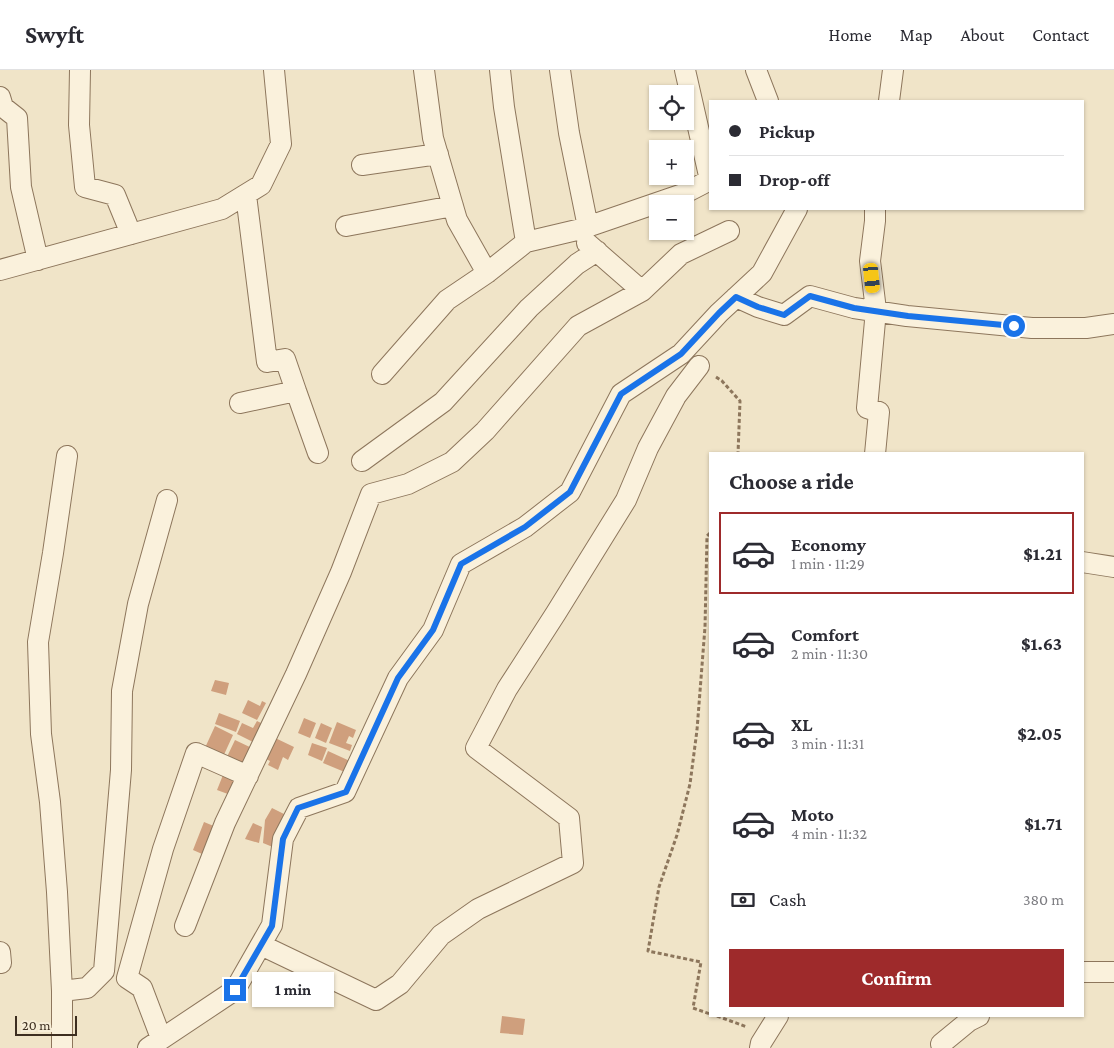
<!DOCTYPE html>
<meta charset="utf-8">
<style>
body{margin:0;font-family:"Crimson Pro",serif;background:#f2f2f3;color:#2b2b33;height:100vh;display:flex;flex-direction:column;font-size:19px;white-space:nowrap}
*{box-sizing:border-box;margin:0}
p{font-size:16px;color:#7c7c81}
.icon{flex:none;width:28px;height:28px;fill:none;stroke:currentColor;stroke-width:2;stroke-linecap:round;stroke-linejoin:round}
.map{position:relative;flex:1;overflow:hidden}
.side{position:absolute;left:709px;top:382px;width:375px;height:565px;display:flex;flex-direction:column;background:#fff;border-radius:0px;box-shadow:0 1px 4px #0004}
.side>*{flex:none}
.hud{position:absolute;left:709px;top:30px;width:375px;height:110px;border-radius:0px;box-shadow:0 1px 4px #0004;display:grid;align-content:center;height:110px;padding:0 20px;background:#fff}
.controls{position:absolute;left:649px;top:15px;display:grid;gap:10px}
.controls a{display:grid;place-items:center;width:45px;height:45px;border-radius:0px;background:#fff;box-shadow:0 1px 4px #0004;font-size:25px}
.scale{position:absolute;left:15px;bottom:12px;width:62px;box-sizing:border-box;padding-left:5px;border:2px solid #3d2e20;border-top:0;font-size:14px;line-height:18px;white-space:nowrap;color:#3d2e20;-webkit-text-stroke:4px #f7eed8;paint-order:stroke}
.end{position:absolute;width:22px;height:22px;margin:-11px;border:6px solid #1a73e8;background:#fff;box-shadow:0 0 0 2px #fff}
.from{border-radius:50%}
.bubble{position:absolute;height:35px;border-radius:0px;background:#fff;box-shadow:0 1px 4px #0004;font-size:16px;font-weight:700;line-height:35px;text-align:center}
.car{position:absolute;width:15px;height:30px;margin:-15px -8px;border-radius:6px;box-shadow:0 0 4px 1px #0007;background:linear-gradient(#f5c518 24%,#345 0 40%,#f5c518 0 76%,#345 0 86%,#f5c518 0)}
.hud b{display:flex;align-items:center;gap:18px;height:48px;font-size:19px}
.hud b+b{border-top:1px solid #e1e1e2}
.hud i{width:12px;height:12px;background:#2b2b33}
ul{padding:0;list-style:none}
li{display:flex;align-items:center;gap:15px;height:82px;margin:0 10px 8px;padding:0 10px;border:2px solid transparent;border-radius:0px}
li div{flex:1}
li b{display:block;font-size:19px}
li em{font-style:normal;font-weight:700}
li.on{border-color:#9e2a2b}
li>.icon{width:45px;height:45px;stroke-width:1.5}
h2{padding:0 20px;font-size:22px;line-height:60px}
.pay{display:flex;align-items:center;gap:12px;height:55px;padding:0 20px;font-size:19px}
.pay p{margin-inline-start:auto}
.action{display:flex;gap:10px;margin-top:auto;padding:10px 20px}
.action a{flex:1;height:58px;border-radius:0px;background:#9e2a2b;color:#fff;font-size:20px;font-weight:700;line-height:58px;text-align:center}
header{display:flex;align-items:center;gap:30px;box-sizing:border-box;height:70px;padding:0 25px;background:#fff;border-bottom:1px solid #e1e1e2}
header strong{font-size:24px}
nav{display:flex;gap:28px;margin-inline-start:auto;font-size:18px}
.map>svg:first-child{display:block}
</style>
<header>
<strong>Swyft</strong>
<nav><a>Home</a><a>Map</a><a>About</a><a>Contact</a></nav>
</header>
<div class="map">
<svg width="1114" height="978" viewBox="0 0 1114 978">
<rect width="100%" height="100%" fill="#f0e4c8"/>
<path fill="#cf9f7d" d="M 215,610 L 229,613 L 226,625 L 211,621 Z
M 248,630 L 260,636 L 262,631 L 266,633 L 257,650 L 242,643 Z
M 219,643 L 240,651 L 236,662 L 215,654 Z
M 304,648 L 316,653 L 310,668 L 298,663 Z
M 257,651 L 269,657 L 259,675 L 237,664 L 242,653 L 253,658 Z
M 337,652 L 356,660 L 353,668 L 349,666 L 346,673 L 352,675 L 350,681 L 329,673 Z
M 321,653 L 332,658 L 326,673 L 315,668 Z
M 215,656 L 233,665 L 222,689 L 204,680 Z
M 269,665 L 294,677 L 288,690 L 283,687 L 278,700 L 268,695 L 270,691 L 262,687 Z
M 235,670 L 256,680 L 246,701 L 225,691 Z
M 312,673 L 327,678 L 322,691 L 308,685 Z
M 328,681 L 352,692 L 347,703 L 323,693 Z
M 225,700 L 244,708 L 236,727 L 217,720 Z
M 272,738 L 286,745 L 280,780 L 263,773 L 265,750 Z
M 204,752 L 221,759 L 209,787 L 193,780 Z
M 253,753 L 262,757 L 259,773 L 245,769 Z
M 502,946 L 525,949 L 523,965 L 500,963 Z"/>
<g fill="none" stroke-linecap="round" stroke-linejoin="round">
<defs>
<path id="minor" d="M 80,0 L 79,55 L 85,117 L 115,125 L 131,164
M 424,0 L 433,68 L 457,150 L 487,203
M 500,0 L 504,37 L 526,172
M 560,0 L 569,63 L 588,157
M 685,0 L 710,110
M 756,0 L 768,31
M 0,27 L 3,37 L 17,48 L 21,117 L 38,190
M 889,31 L 893,0
M 362,95 L 438,84
M 246,125 L 267,292 L 285,289 L 296,321
M 875,139 L 875,151 L 870,191 L 876,240 L 867,338 L 879,342 L 875,384
M 346,156 L 453,136
M 587,173 L 642,221
M 0,200 L 222,139 L 261,115 L 281,74 L 274,0
M 736,227 L 758,237 L 784,245 L 810,226 L 854,238 L 907,246 L 1032,258 L 1086,258 L 1114,254
M 382,304 L 447,230 L 487,203 L 526,172 L 581,159 L 683,124 L 710,110
M 240,333 L 296,321 L 318,383
M 362,391 L 443,332 L 529,238 L 577,194 L 597,181
M 1082,492 L 1114,497
M 185,856 L 225,753 L 296,604 L 341,502 L 371,424 L 408,414 L 452,392 L 485,361 L 578,256 L 642,221 L 681,184 L 729,161
M 261,875 L 376,930 L 400,914 L 441,865 L 478,839 L 573,793 L 569,748 L 476,678 L 507,619 L 556,543 L 626,430 L 648,378 L 676,326 L 699,296
M 0,882 L 1,893 L 0,893
M 1082,902 L 1114,902
M 62,921 L 87,918 L 104,901 L 121,700 L 122,621 L 138,534 L 167,430
M 161,968 L 142,918 L 127,908 L 163,779 L 196,683 L 248,706
M 62,978 L 62,921 L 57,822 L 50,732 L 41,664 L 38,572 L 53,483 L 67,386
M 148,978 L 235,920 L 272,855 L 283,769 L 299,738 L 345,722 L 398,608 L 433,560 L 461,494 L 525,457 L 570,422 L 621,324 L 681,284 L 719,243 L 762,203 L 797,139
M 760,978 L 761,973 L 778,946
M 943,978 L 941,974 L 969,951 L 979,946"/>
</defs>
<use href="#minor" stroke="#8d765c" stroke-width="22"/>
<path stroke="#8d765c" stroke-width="3" stroke-dasharray="4 2.5" stroke-linecap="butt" d="M 716,307 L 722,311 L 740,331 L 738,384
M 710,463 L 707,466 L 705,557 L 697,660 L 690,714 L 677,765 L 659,817 L 648,881 L 701,892 L 693,938 L 710,944
M 717,946 L 747,957"/>
<use href="#minor" stroke="#faf1dc" stroke-width="20"/>
</g>
<g fill="none" stroke-linecap="round" stroke-linejoin="round">
<path stroke="#1a73e8" stroke-width="6" d="M 235,920 L 272,856 L 283,769 L 298,738 L 346,722 L 398,608 L 433,560 L 461,494 L 525,457 L 570,422 L 621,324 L 681,284 L 719,243 L 736,227 L 758,237 L 784,245 L 810,226 L 854,238 L 908,246 L 1014,256"/>
</g>
</svg>
<div class="controls">
<a><svg class="icon" aria-label="locate" viewBox="0 0 24 24"><circle cx="12" cy="12" r="6"/><path d="M12 2v4M12 18v4M2 12h4M18 12h4"/></svg></a>
<a>+</a>
<a>−</a>
</div>
<div class="scale">20 m</div>
<i class="end from" style="left:1014px;top:256px"></i>
<i class="end" style="left:235px;top:920px"></i>
<div class="bubble" style="left:252px;top:902px;width:82px">1 min</div>
<i class="car" style="left:872px;top:208px;rotate:174deg"></i>
<div class="hud">
<b><i class="from"></i>Pickup</b>
<b><i></i>Drop-off</b>
</div>
<section class="side">
<h2>Choose a ride</h2>
<ul>
<li class="on"><svg class="icon" aria-label="car" viewBox="0 0 24 24"><path d="M5 17H2v-5l4-1 3-4h7l3 4 3 1v5h-3M9 17h6M6 11h13"/><circle cx="7" cy="17" r="2"/><circle cx="17" cy="17" r="2"/></svg><div><b>Economy</b><p>1 min · 11:29</p></div><em>$1.21</em></li>
<li><svg class="icon" aria-label="car" viewBox="0 0 24 24"><path d="M5 17H2v-5l4-1 3-4h7l3 4 3 1v5h-3M9 17h6M6 11h13"/><circle cx="7" cy="17" r="2"/><circle cx="17" cy="17" r="2"/></svg><div><b>Comfort</b><p>2 min · 11:30</p></div><em>$1.63</em></li>
<li><svg class="icon" aria-label="car" viewBox="0 0 24 24"><path d="M5 17H2v-5l4-1 3-4h7l3 4 3 1v5h-3M9 17h6M6 11h13"/><circle cx="7" cy="17" r="2"/><circle cx="17" cy="17" r="2"/></svg><div><b>XL</b><p>3 min · 11:31</p></div><em>$2.05</em></li>
<li><svg class="icon" aria-label="car" viewBox="0 0 24 24"><path d="M5 17H2v-5l4-1 3-4h7l3 4 3 1v5h-3M9 17h6M6 11h13"/><circle cx="7" cy="17" r="2"/><circle cx="17" cy="17" r="2"/></svg><div><b>Moto</b><p>4 min · 11:32</p></div><em>$1.71</em></li>
</ul>
<div class="pay"><svg class="icon" aria-label="cash" viewBox="0 0 24 24"><path d="M3 7h18v10H3z"/><circle cx="12" cy="12" r="2"/></svg>Cash<p>380 m</p></div>
<div class="action"><a>Confirm</a></div>
</section>
</div>
